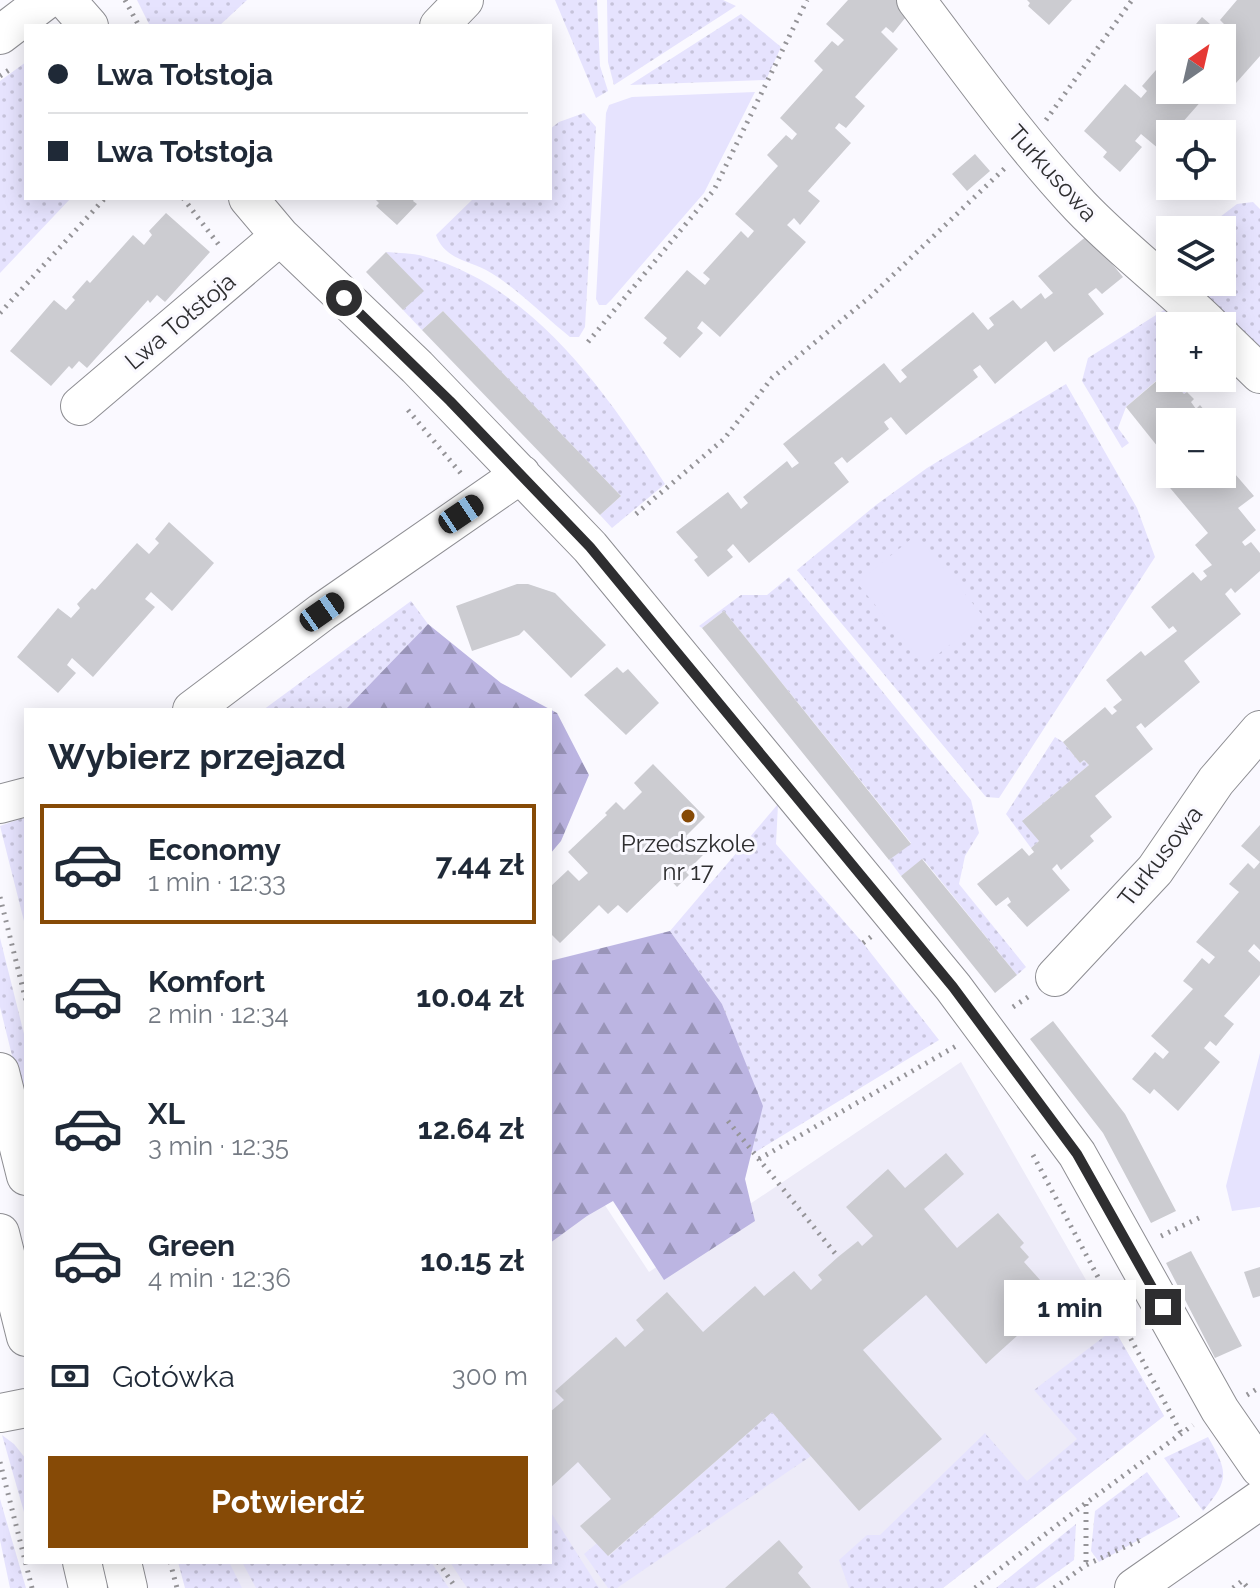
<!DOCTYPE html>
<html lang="pl">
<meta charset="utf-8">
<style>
body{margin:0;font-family:Raleway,sans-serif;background:#f6f6f7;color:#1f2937;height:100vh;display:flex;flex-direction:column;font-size:30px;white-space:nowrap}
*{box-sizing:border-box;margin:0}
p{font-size:26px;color:#747a83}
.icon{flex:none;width:44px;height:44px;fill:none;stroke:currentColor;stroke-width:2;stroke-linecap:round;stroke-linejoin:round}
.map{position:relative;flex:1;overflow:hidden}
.panel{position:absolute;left:24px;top:708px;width:528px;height:856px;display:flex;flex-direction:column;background:#fff;border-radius:0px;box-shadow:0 4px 20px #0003}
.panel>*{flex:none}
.guide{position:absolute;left:24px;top:24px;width:528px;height:176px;border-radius:0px;box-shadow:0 4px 20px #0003;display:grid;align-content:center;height:176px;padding:0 24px;background:#fff}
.needle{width:52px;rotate:34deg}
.buttons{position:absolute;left:1156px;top:24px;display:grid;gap:16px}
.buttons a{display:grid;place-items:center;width:80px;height:80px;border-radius:0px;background:#fff;box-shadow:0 4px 20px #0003;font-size:40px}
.end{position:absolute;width:36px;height:36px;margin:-18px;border:10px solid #2e2e30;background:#fff;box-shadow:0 0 0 4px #fff}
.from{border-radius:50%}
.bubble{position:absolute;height:56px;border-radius:0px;background:#fff;box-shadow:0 4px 20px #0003;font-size:26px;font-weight:700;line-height:56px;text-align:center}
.car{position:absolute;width:24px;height:48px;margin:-24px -12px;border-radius:10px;box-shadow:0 0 6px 2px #0007;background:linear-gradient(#222 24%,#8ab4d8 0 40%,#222 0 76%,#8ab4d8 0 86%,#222 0)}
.guide b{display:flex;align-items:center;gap:28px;height:76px;font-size:30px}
.guide b+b{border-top:2px solid #e0e1e3}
.guide i{width:20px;height:20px;background:#1f2937}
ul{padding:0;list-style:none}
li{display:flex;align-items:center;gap:24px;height:120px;margin:0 16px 12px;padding:0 8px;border:4px solid transparent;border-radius:0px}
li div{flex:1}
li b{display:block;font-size:30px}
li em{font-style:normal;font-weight:700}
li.current{border-color:#864a06}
li>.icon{width:72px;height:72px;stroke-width:1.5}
h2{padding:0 24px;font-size:36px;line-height:96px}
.pay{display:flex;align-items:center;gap:20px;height:88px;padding:0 24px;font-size:30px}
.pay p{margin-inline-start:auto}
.action{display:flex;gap:16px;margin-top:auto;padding:16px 24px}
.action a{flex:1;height:92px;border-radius:0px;background:#864a06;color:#fff;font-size:32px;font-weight:700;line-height:92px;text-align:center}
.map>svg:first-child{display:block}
</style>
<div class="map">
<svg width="1260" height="1588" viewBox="0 0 1260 1588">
<defs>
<pattern id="grass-dots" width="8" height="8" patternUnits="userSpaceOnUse" patternTransform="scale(2)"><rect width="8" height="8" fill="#e6e3fe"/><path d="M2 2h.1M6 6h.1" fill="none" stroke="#c6c3da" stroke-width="1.8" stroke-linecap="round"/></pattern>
<pattern id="forest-firs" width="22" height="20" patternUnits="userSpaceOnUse" patternTransform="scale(2)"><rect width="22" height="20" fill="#bcb5e2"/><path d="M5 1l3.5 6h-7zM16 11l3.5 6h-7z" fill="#9994b8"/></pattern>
</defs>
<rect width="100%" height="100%" fill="#faf9ff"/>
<path fill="#edebf8" d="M 961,1062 L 1164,1416 L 943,1588 L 196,1588 L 189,1562 L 550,1562 L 550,1122 L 649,1272 Z"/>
<path fill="url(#grass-dots)" d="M 137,0 L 247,0 L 219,26 L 150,26 Z
M 555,0 L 597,0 L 600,66 L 608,91 L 596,98 Z
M 607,0 L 723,0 L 736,6 L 614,85 L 608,62 Z
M 741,14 L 781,47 L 766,80 L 630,85 Z
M 26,62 L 26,198 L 71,198 L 0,273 L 0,81 Z
M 584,113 L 596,127 L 585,327 L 579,337 L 570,337 C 546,318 511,283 486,270 C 466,260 444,258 436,235 L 474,198 L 550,198 L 550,129 L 559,122 Z
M 1253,202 L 1260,209 L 1260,347 L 1244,344 L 1178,282 L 1222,282 L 1222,230 L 1203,230 L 1237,204 Z
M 386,252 C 398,253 412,253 423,256 C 532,285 608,394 665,484 L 612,528 L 600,515 L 621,496 L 443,311 L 422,330 L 403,310 L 423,291 Z
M 1175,303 L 1198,326 L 1170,326 L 1170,378 L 1201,378 L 1184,394 L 1165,373 L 1126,407 L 1118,428 L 1129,443 L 1122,448 L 1082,381 L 1088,358 Z
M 1066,384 L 1137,508 L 1155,557 L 999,798 L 986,797 L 797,570 L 876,505 L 927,468 Z
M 789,577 L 971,800 L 979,833 L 965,856 L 959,884 L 1026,967 L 1017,975 L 923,859 L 901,876 L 889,860 L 911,843 L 724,611 L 702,628 L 699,626 L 741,595 L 767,595 Z
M 411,601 L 428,624 L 345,710 L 263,710 Z
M 1055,737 L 1063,742 L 1080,763 L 1084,760 L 1089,765 L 1023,820 L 1039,841 L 1031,848 L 1006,814 Z
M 778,804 L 776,844 L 863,943 L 939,1040 L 754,1153 L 751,1149 L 762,1106 L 722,1004 L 670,931 Z
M 26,817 L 26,929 L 0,826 Z
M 0,938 L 26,1042 L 26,1112 L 0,1007 Z
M 1114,1329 L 1164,1416 L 943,1588 L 849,1588 L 839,1560 L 867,1535 L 880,1535 L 985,1433 L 1027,1481 L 1077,1439 L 1034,1390 Z
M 772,1412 L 811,1456 L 617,1588 L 608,1588 L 584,1554 L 597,1543 L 609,1556 Z
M 2,1435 L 14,1444 L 26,1459 L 26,1519 Z
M 1208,1437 C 1228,1472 1230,1479 1203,1511 L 1164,1458 Z
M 1147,1472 L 1180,1517 L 1099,1562 L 1091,1551 L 1095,1511 Z
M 0,1499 L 26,1588 L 10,1588 L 0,1540 Z
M 550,1511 L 599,1588 L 467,1588 L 450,1562 L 550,1562 Z
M 1076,1524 L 1074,1560 L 1035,1588 L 996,1588 Z
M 178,1562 L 229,1562 L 242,1588 L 185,1588 Z
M 242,1562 L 431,1562 L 449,1588 L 256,1588 Z"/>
<path fill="url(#forest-firs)" d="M 428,624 L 501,683 L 557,713 L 589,775 L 561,841 L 550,854 L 550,710 L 345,710 Z
M 670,931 L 722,1004 L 763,1106 L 745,1179 L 755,1221 L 664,1280 L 613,1201 L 587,1216 L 550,1243 L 550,961 Z"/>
<path fill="#e6e3fe" d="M 755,92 L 704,193 L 612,299 L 606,305 L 599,305 L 596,299 L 606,113 L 609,105 L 632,97 Z
M 916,535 L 984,617 L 925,665 L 857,583 Z
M 1260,1053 L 1260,1207 L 1232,1211 L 1226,1186 Z"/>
<path fill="#ccccd1" d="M 848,0 L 897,0 L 910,12 L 893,33 L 886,27 L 881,32 L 898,49 L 855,97 L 865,106 L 846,128 L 839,123 L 835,128 L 851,143 L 808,191 L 820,201 L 800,225 L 794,218 L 787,225 L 806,242 L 720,337 L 702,321 L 697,328 L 703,333 L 680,358 L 663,343 L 667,338 L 644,318 L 687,270 L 705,285 L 710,279 L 703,273 L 741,231 L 748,238 L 754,231 L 735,214 L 778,166 L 767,155 L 786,135 L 792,140 L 797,134 L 780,118 L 823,70 L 814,61 L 832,41 L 838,46 L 844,40 L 826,24 Z
M 1027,0 L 1072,0 L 1049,25 L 1028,6 L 1030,3 Z
M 1237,0 L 1260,0 L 1260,56 L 1236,83 L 1222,72 L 1222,38 L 1184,38 L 1202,17 L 1219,32 L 1225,25 L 1220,20 Z
M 1170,54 L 1170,90 L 1211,90 L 1159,149 L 1141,134 L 1135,141 L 1142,147 L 1120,172 L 1103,157 L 1107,152 L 1084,131 L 1125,84 L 1141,98 L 1147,91 L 1142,86 Z
M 975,154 L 990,171 L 967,191 L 952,174 Z
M 374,198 L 415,198 L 413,201 L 417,204 L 397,225 L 376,206 L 379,203 Z
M 166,213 L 210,252 L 165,302 L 157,295 L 150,303 L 148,300 L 87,368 L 79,361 L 72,369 L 69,366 L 51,386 L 10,351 L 54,300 L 66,310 L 75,300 L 72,297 L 87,280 L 90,283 L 133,235 L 144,245 L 152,235 L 149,231 Z
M 1088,235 L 1123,277 L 1102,294 L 1096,288 L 1088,294 L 1104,314 L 1054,352 L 1046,341 L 995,384 L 980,365 L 973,370 L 978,377 L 906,435 L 891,417 L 884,422 L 889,429 L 847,463 L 842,457 L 834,463 L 849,482 L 749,563 L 733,544 L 727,550 L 733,557 L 708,577 L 694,560 L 698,557 L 676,532 L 728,492 L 741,509 L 748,503 L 743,497 L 787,461 L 792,468 L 799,463 L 783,444 L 884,363 L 900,383 L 907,377 L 901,370 L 973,312 L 988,330 L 994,325 L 989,318 L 1013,300 L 1021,309 L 1041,293 L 1045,299 L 1053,293 L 1038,276 Z
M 386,252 L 424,291 L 403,310 L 366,272 Z
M 443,311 L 621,496 L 600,515 L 422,330 Z
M 1166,373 L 1184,394 L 1187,392 L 1194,399 L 1191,402 L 1196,409 L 1200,405 L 1214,422 L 1170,422 L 1170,462 L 1126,407 Z
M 1222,465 L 1231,477 L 1235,474 L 1254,496 L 1238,508 L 1256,530 L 1242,542 L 1245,546 L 1251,542 L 1260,553 L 1260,571 L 1235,593 L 1231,588 L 1225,594 L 1241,614 L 1184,661 L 1200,682 L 1145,728 L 1141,723 L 1136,727 L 1153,749 L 1095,796 L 1112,817 L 1090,836 L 1094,841 L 1061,870 L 1057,864 L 1052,869 L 1070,890 L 1027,927 L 1007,905 L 1011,902 L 1008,897 L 996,906 L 977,884 L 1022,848 L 1029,856 L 1034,852 L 1031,848 L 1039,841 L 1022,821 L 1089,765 L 1084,760 L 1080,763 L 1063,742 L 1105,707 L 1112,715 L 1117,711 L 1113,707 L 1122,700 L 1106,680 L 1141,651 L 1145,656 L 1177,631 L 1173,626 L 1169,629 L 1151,607 L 1193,572 L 1201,581 L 1207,576 L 1203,571 L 1212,565 L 1195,545 L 1208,533 L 1160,476 L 1170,468 L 1170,474 L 1222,474 Z
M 169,522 L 214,563 L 172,611 L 151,592 L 145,599 L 155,607 L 93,677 L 72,658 L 67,665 L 76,673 L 58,693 L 17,657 L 58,608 L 71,618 L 80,608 L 77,604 L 92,588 L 95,590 L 137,543 L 149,554 L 159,543 L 155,539 Z
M 517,584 L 528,584 L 555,593 L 606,645 L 571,678 L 524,630 L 519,635 L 472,651 L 456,606 Z
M 724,611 L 911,844 L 889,860 L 702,628 Z
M 617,667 L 623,673 L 628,669 L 659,703 L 626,735 L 584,695 Z
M 653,764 L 705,817 L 686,836 L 704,854 L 686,872 L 689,875 L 677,887 L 666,875 L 627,913 L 618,905 L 608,914 L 599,905 L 560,943 L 550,933 L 550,887 L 568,870 L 579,881 L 588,873 L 568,852 L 607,815 L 605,813 L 616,802 L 624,810 L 642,792 L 634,783 Z
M 1260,825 L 1260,950 L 1254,944 L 1248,951 L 1260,962 L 1260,975 L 1224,1016 L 1234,1024 L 1216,1046 L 1210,1041 L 1204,1048 L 1220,1062 L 1178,1111 L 1154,1089 L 1150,1094 L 1132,1079 L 1155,1052 L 1163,1059 L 1169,1052 L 1151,1036 L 1193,989 L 1183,981 L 1202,958 L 1209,964 L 1215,957 L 1196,942 L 1239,892 L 1229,884 L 1248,863 L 1254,869 L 1260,862 L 1241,846 Z
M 922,859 L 1017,975 L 995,993 L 901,876 Z
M 1053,1021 L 1125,1114 L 1176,1211 L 1151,1223 L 1103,1133 L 1030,1039 Z
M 946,1153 L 964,1174 L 924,1209 L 957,1248 L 998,1213 L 1024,1243 L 1020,1247 L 1029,1257 L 1024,1262 L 1041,1281 L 1010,1308 L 1027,1327 L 986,1364 L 926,1295 L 863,1350 L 942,1439 L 859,1511 L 772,1412 L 608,1556 L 580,1526 L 611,1499 L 578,1462 L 550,1488 L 550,1412 L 564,1400 L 555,1391 L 616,1337 L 625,1347 L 644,1330 L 636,1320 L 667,1292 L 703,1332 L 755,1286 L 764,1296 L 794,1271 L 811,1290 L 822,1280 L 818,1275 L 838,1257 L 858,1241 L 862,1246 L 873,1236 L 846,1207 L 888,1169 L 905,1188 Z
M 1191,1251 L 1242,1346 L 1215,1358 L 1166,1263 Z
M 1260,1267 L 1260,1296 L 1253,1298 L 1244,1272 Z
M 779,1540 L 803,1567 L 798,1573 L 811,1588 L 725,1588 Z"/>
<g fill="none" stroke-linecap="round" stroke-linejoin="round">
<defs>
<path id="minor" d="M 66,0 L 89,26
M 916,0 C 969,70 1020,142 1080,206 C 1121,249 1168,284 1211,326
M 439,26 L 464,0
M 0,35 L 46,0
M 248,198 L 280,236 L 417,367 L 590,547 L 953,987 L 1077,1154 L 1220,1410 L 1260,1468
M 1222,337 L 1260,374
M 80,406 L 280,236
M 192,710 L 322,612 L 521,474
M 0,804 L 26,797
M 1055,977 L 1155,870 L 1216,781 L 1260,730
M 0,1072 L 26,1176
M 0,1233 L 26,1337
M 0,1413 L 26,1408
M 82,1562 L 88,1588
M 122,1562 L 128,1588
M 1134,1588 L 1260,1500"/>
</defs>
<use href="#minor" stroke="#8e8e93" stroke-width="40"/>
<path stroke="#959498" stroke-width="5" stroke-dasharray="2 6" stroke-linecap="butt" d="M 125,0 L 139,26
M 0,76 L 12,68
M 1046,120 L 1132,0
M 183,198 L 219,245
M 0,313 L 105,198
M 588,342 L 714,190 L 807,0
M 408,410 L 463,476
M 636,514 L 724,439 L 772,378 L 871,296 L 1006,167
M 0,897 L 26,1001
M 863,943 L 872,936
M 1013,1007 L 1028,997
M 728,1121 L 838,1257
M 1033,1155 L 1181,1433
M 759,1159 L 956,1046
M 1161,1236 L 1203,1216
M 1247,1395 L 1260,1387
M 0,1462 L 32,1588
M 1086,1504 L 1086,1565
M 170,1562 L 177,1588
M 438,1562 L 456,1588
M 975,1588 L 1086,1503 L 1193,1425
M 1054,1588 L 1086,1565 L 1144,1538
M 1233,1588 L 1242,1581 L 1248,1588"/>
<use href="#minor" stroke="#fff" stroke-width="38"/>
</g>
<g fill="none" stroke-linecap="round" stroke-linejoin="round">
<path stroke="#2e2e30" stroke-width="10" d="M 344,298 L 450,401 L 590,547 L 953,987 L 1077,1154 L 1163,1307"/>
</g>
<circle fill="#864a06" stroke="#faf9ff" stroke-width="3" cx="688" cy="816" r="8"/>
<g text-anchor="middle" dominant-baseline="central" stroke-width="6" stroke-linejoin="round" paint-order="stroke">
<g font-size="24" fill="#2e2e30" stroke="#faf9ff">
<text transform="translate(1053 173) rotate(48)">Turkusowa</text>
<text transform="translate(180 321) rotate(-40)">Lwa Tołstoja</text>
<text transform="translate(1160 856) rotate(-52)">Turkusowa</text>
</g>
<g font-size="24" fill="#2e2e30" stroke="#faf9ff">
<text x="688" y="843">Przedszkole<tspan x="688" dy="28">nr 17</tspan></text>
</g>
</g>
</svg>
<div class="buttons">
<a><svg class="needle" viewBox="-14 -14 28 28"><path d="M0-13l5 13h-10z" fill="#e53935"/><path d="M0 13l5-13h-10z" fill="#747a83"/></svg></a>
<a><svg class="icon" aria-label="locate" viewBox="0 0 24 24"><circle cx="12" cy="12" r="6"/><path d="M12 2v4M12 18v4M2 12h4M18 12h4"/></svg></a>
<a><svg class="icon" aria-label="layers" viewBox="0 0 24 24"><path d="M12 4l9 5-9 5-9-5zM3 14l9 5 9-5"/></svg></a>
<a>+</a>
<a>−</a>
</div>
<i class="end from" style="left:344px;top:298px"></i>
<i class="end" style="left:1163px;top:1307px"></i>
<div class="bubble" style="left:1004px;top:1280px;width:132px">1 min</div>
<i class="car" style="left:461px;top:514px;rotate:56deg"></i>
<i class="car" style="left:322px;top:612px;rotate:55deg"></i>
<div class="guide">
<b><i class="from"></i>Lwa Tołstoja</b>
<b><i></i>Lwa Tołstoja</b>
</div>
<section class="panel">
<h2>Wybierz przejazd</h2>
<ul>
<li class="current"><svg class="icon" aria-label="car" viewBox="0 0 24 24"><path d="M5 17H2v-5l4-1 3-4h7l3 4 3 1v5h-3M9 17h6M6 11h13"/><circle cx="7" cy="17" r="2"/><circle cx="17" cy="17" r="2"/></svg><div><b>Economy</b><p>1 min · 12:33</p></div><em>7.44 zł</em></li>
<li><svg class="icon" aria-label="car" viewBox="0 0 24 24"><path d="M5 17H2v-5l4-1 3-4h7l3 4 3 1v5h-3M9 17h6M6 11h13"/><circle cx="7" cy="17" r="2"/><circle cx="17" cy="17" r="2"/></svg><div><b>Komfort</b><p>2 min · 12:34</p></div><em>10.04 zł</em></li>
<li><svg class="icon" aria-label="car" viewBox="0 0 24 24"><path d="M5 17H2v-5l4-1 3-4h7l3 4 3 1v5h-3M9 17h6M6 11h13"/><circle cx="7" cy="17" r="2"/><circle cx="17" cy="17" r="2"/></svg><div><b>XL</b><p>3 min · 12:35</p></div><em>12.64 zł</em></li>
<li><svg class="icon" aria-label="car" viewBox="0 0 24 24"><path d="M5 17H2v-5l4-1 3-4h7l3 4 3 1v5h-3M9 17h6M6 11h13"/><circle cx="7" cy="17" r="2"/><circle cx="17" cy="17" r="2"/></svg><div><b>Green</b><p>4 min · 12:36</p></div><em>10.15 zł</em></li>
</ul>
<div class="pay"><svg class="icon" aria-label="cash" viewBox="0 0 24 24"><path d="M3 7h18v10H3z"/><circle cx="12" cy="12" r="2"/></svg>Gotówka<p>300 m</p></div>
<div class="action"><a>Potwierdź</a></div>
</section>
</div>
